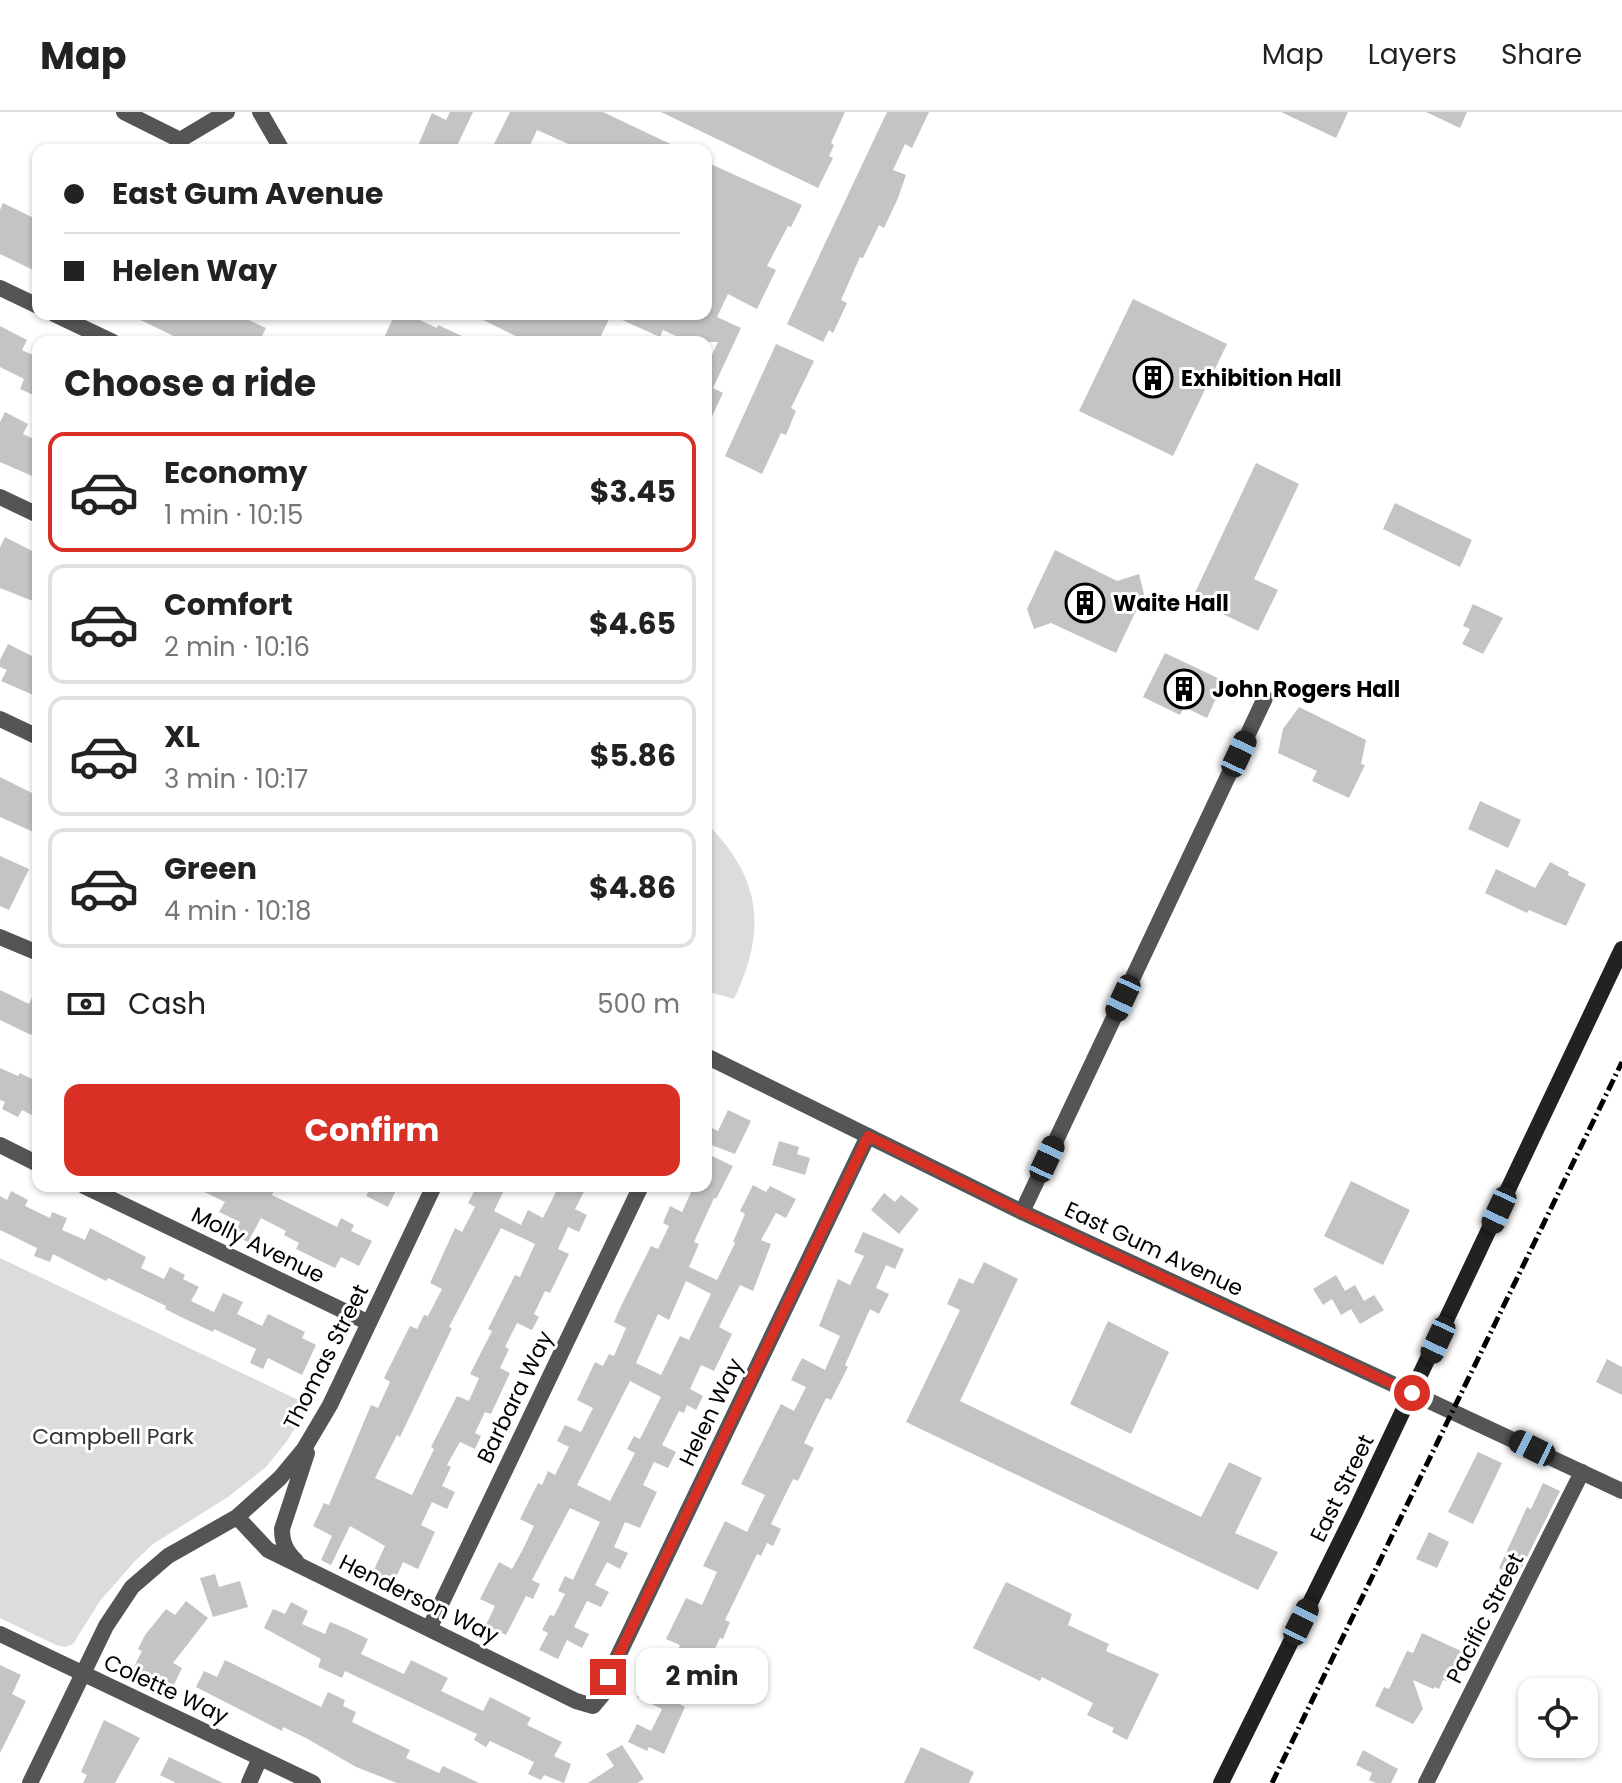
<!DOCTYPE html>
<meta charset="utf-8">
<style>
body{margin:0;font-family:Poppins,sans-serif;background:#f2f2f2;color:#222;height:100vh;display:flex;flex-direction:column;font-size:30px;white-space:nowrap}
*{box-sizing:border-box;margin:0}
p{font-size:26px;color:#767676}
.icon{flex:none;width:44px;height:44px;fill:none;stroke:currentColor;stroke-width:2;stroke-linecap:round;stroke-linejoin:round}
.map{position:relative;flex:1;overflow:hidden}
.drawer{position:absolute;left:32px;top:224px;width:680px;height:856px;display:flex;flex-direction:column;background:#fff;border-radius:16px;box-shadow:0 2px 6px #0004}
.drawer>*{flex:none}
.banner{position:absolute;left:32px;top:32px;width:680px;height:176px;border-radius:16px;box-shadow:0 2px 6px #0004;display:grid;align-content:center;height:176px;padding:0 32px;background:#fff}
.controls{position:absolute;left:1518px;top:1566px;display:grid;gap:16px}
.controls a{display:grid;place-items:center;width:80px;height:80px;border-radius:16px;background:#fff;box-shadow:0 2px 6px #0004;font-size:40px}
.end{position:absolute;width:36px;height:36px;margin:-18px;border:10px solid #d93025;background:#fff;box-shadow:0 0 0 4px #fff}
.from{border-radius:50%}
.bubble{position:absolute;height:56px;border-radius:16px;background:#fff;box-shadow:0 2px 6px #0004;font-size:26px;font-weight:700;line-height:56px;text-align:center}
.car{position:absolute;width:24px;height:48px;margin:-24px -12px;border-radius:10px;box-shadow:0 0 6px 2px #0007;background:linear-gradient(#222 24%,#8ab4d8 0 40%,#222 0 76%,#8ab4d8 0 86%,#222 0)}
.banner b{display:flex;align-items:center;gap:28px;height:76px;font-size:30px}
.banner b+b{border-top:2px solid #e0e0e0}
.banner i{width:20px;height:20px;background:#222}
ul{padding:0;list-style:none}
li{display:flex;align-items:center;gap:24px;height:120px;margin:0 16px 12px;padding:0 16px;border:4px solid #e0e0e0;border-radius:16px}
li div{flex:1}
li b{display:block;font-size:30px}
li em{font-style:normal;font-weight:700}
li.selected{border-color:#d93025}
li>.icon{width:72px;height:72px;stroke-width:1.5}
h2{padding:0 32px;font-size:36px;line-height:96px}
.pay{display:flex;align-items:center;gap:20px;height:88px;padding:0 32px;font-size:30px}
.pay p{margin-inline-start:auto}
.action{display:flex;gap:16px;margin-top:auto;padding:16px 32px}
.action a{flex:1;height:92px;border-radius:16px;background:#d93025;color:#fff;font-size:32px;font-weight:700;line-height:92px;text-align:center}
header{display:flex;align-items:center;gap:48px;box-sizing:border-box;height:112px;padding:0 40px;background:#fff;border-bottom:2px solid #e0e0e0}
header strong{font-size:38px}
nav{display:flex;gap:44px;margin-inline-start:auto;font-size:28px}
.map>svg:first-child{display:block}
</style>
<header>
<strong>Map</strong>
<nav><a>Map</a><a>Layers</a><a>Share</a></nav>
</header>
<div class="map">
<svg width="1622" height="1671" viewBox="0 0 1622 1671">
<rect width="100%" height="100%" fill="#fff"/>
<path fill="#dcdcdc" d="M 706,711 C 762,766 767,818 734,887 L 706,879 Z
M 0,1146 L 309,1293 L 287,1329 L 266,1355 L 228,1385 L 153,1432 L 134,1450 L 100,1489 L 73,1532 L 65,1535 L 56,1533 L 0,1506 Z"/>
<path fill="#c4c4c4" fill-rule="evenodd" d="M 450,0 L 473,0 L 455,38 L 416,38 L 432,1 L 446,8 Z
M 510,0 L 603,0 L 683,38 L 571,38 L 573,34 L 537,18 L 528,38 L 491,38 Z
M 661,0 L 845,0 L 831,31 L 834,33 L 829,44 L 833,46 L 818,76 Z
M 887,0 L 929,0 L 912,36 L 905,32 L 893,58 L 906,63 L 898,86 L 884,116 L 879,113 L 863,146 L 860,145 L 841,188 L 847,191 L 833,221 L 829,218 L 823,230 L 787,212 Z
M 1281,0 L 1348,0 L 1336,26 Z
M 1426,0 L 1467,0 L 1460,16 Z
M 706,50 L 802,93 L 791,115 L 788,114 L 767,154 L 776,158 L 757,197 L 728,182 L 717,205 L 741,216 L 713,276 L 723,281 L 706,317 L 706,256 L 718,230 L 689,230 L 663,218 L 660,225 L 611,203 L 598,230 L 528,230 L 471,202 L 706,202 Z
M 3,91 L 38,108 L 38,148 L 33,158 L 0,142 L 0,98 Z
M 1133,187 L 1227,232 L 1173,344 L 1079,299 Z
M 128,202 L 236,202 L 266,216 L 259,230 L 186,230 Z
M 395,202 L 407,202 L 437,216 L 438,213 L 475,230 L 382,230 Z
M 0,214 L 27,228 L 22,238 L 35,244 L 38,237 L 38,285 L 20,277 L 24,267 L 0,255 Z
M 776,232 L 814,249 L 791,296 L 796,299 L 786,323 L 781,321 L 762,362 L 725,344 Z
M 5,300 L 28,312 L 23,322 L 38,329 L 38,349 L 32,364 L 0,350 L 0,310 Z
M 1256,351 L 1299,372 L 1254,467 L 1278,478 L 1258,519 L 1192,487 Z
M 1395,391 L 1472,428 L 1460,455 L 1383,417 Z
M 5,425 L 38,442 L 38,491 L 0,476 L 0,435 Z
M 1055,438 L 1117,469 L 1139,462 L 1144,482 L 1116,541 L 1051,511 L 1034,517 L 1027,497 Z
M 1473,492 L 1503,506 L 1483,542 L 1462,532 L 1470,517 L 1463,514 Z
M 8,532 L 38,547 L 38,585 L 1,569 L 7,558 L 0,555 L 0,548 Z
M 1165,541 L 1224,569 L 1207,606 L 1184,595 L 1180,603 L 1143,585 Z
M 1299,595 L 1366,628 L 1361,652 L 1365,653 L 1349,686 L 1312,669 L 1317,659 L 1278,641 L 1283,617 Z
M 0,665 L 38,684 L 38,722 L 0,705 Z
M 1480,689 L 1521,708 L 1508,736 L 1468,717 Z
M 0,744 L 29,757 L 9,798 L 0,794 Z
M 1550,750 L 1569,760 L 1568,763 L 1586,772 L 1566,814 L 1529,798 L 1527,801 L 1485,781 L 1496,757 L 1535,776 Z
M 38,872 L 38,908 L 31,923 L 0,908 L 0,878 L 29,892 Z
M 0,956 L 18,964 L 20,961 L 38,970 L 38,1006 L 22,998 L 18,1005 L 2,997 L 5,990 L 0,988 Z
M 728,998 L 751,1009 L 735,1042 L 706,1031 L 706,1013 L 718,1019 Z
M 779,1029 L 799,1035 L 797,1042 L 810,1046 L 805,1063 L 772,1053 Z
M 712,1044 L 733,1054 L 716,1087 L 714,1086 L 694,1130 L 699,1132 L 689,1155 L 717,1168 L 735,1131 L 733,1130 L 745,1102 L 740,1099 L 753,1073 L 766,1080 L 770,1074 L 796,1087 L 786,1106 L 776,1101 L 761,1128 L 771,1132 L 753,1179 L 740,1173 L 719,1215 L 732,1222 L 714,1259 L 701,1253 L 690,1277 L 703,1284 L 696,1298 L 687,1293 L 684,1301 L 679,1299 L 662,1333 L 676,1340 L 668,1356 L 654,1350 L 643,1373 L 657,1380 L 640,1416 L 625,1410 L 614,1435 L 628,1441 L 620,1457 L 607,1450 L 595,1473 L 609,1480 L 601,1495 L 587,1489 L 574,1515 L 589,1522 L 582,1536 L 567,1528 L 558,1547 L 539,1538 L 548,1521 L 542,1518 L 550,1503 L 554,1504 L 565,1482 L 558,1479 L 565,1464 L 573,1468 L 600,1410 L 570,1396 L 532,1468 L 540,1472 L 533,1487 L 526,1484 L 506,1523 L 486,1513 L 495,1494 L 480,1487 L 499,1450 L 512,1457 L 522,1439 L 534,1414 L 520,1407 L 538,1371 L 542,1373 L 548,1359 L 555,1363 L 569,1335 L 557,1329 L 565,1313 L 581,1320 L 593,1296 L 577,1288 L 595,1250 L 603,1254 L 609,1242 L 614,1244 L 626,1216 L 614,1210 L 621,1194 L 651,1134 L 658,1137 L 669,1114 L 663,1111 L 670,1094 L 682,1100 L 694,1074 L 706,1074 L 706,1057 ZM 686,1169 L 711,1182 L 689,1228 L 680,1224 L 661,1263 L 636,1251 L 658,1202 L 669,1208 ZM 630,1269 L 661,1285 L 640,1327 L 634,1324 L 627,1337 L 635,1341 L 610,1389 L 577,1373 Z
M 1351,1069 L 1410,1098 L 1383,1153 L 1324,1124 Z
M 192,1074 L 266,1074 L 274,1078 L 272,1083 L 337,1115 L 341,1106 L 354,1113 L 351,1119 L 372,1129 L 359,1154 L 341,1145 L 335,1156 L 296,1137 L 299,1131 L 284,1123 L 286,1119 L 261,1106 L 248,1130 L 234,1123 L 240,1110 L 219,1100 L 225,1090 Z
M 371,1074 L 398,1074 L 388,1095 L 366,1084 Z
M 477,1074 L 506,1074 L 494,1099 L 521,1113 L 528,1098 L 543,1106 L 559,1074 L 587,1074 L 575,1097 L 587,1103 L 579,1120 L 568,1115 L 558,1137 L 569,1142 L 550,1181 L 545,1179 L 534,1202 L 539,1205 L 532,1218 L 517,1211 L 505,1235 L 509,1237 L 500,1256 L 510,1261 L 491,1302 L 485,1300 L 475,1321 L 481,1324 L 475,1337 L 460,1330 L 447,1353 L 451,1355 L 442,1374 L 455,1380 L 447,1397 L 432,1390 L 421,1413 L 435,1420 L 418,1457 L 403,1450 L 394,1470 L 373,1460 L 385,1434 L 350,1414 L 331,1453 L 321,1448 L 332,1424 L 313,1414 L 324,1391 L 329,1393 L 371,1293 L 378,1296 L 390,1270 L 384,1266 L 410,1214 L 417,1217 L 424,1203 L 428,1204 L 442,1177 L 430,1171 L 455,1116 L 462,1120 L 475,1095 L 468,1091 ZM 501,1116 L 535,1132 L 520,1165 L 515,1163 L 488,1217 L 492,1219 L 470,1262 L 479,1266 L 469,1289 L 457,1284 L 431,1335 L 434,1337 L 412,1383 L 375,1366 L 397,1323 L 400,1325 L 452,1216 L 449,1215 Z
M 11,1079 L 28,1088 L 25,1094 L 50,1106 L 52,1100 L 67,1106 L 62,1118 L 85,1128 L 90,1116 L 146,1145 L 141,1156 L 164,1167 L 170,1155 L 185,1163 L 183,1167 L 199,1175 L 191,1189 L 214,1200 L 223,1181 L 243,1190 L 237,1202 L 262,1214 L 268,1202 L 305,1220 L 302,1226 L 316,1233 L 302,1263 L 268,1246 L 263,1257 L 250,1251 L 256,1237 L 214,1217 L 213,1220 L 183,1206 L 165,1197 L 166,1194 L 108,1166 L 106,1169 L 53,1142 L 50,1150 L 34,1144 L 37,1136 L 0,1118 L 0,1084 L 7,1088 Z
M 884,1081 L 895,1090 L 901,1083 L 919,1097 L 899,1122 L 871,1098 Z
M 863,1120 L 904,1137 L 895,1157 L 886,1153 L 876,1176 L 889,1182 L 879,1202 L 870,1197 L 845,1253 L 848,1255 L 831,1288 L 826,1286 L 804,1331 L 814,1336 L 798,1369 L 793,1367 L 771,1412 L 781,1417 L 773,1434 L 767,1431 L 761,1444 L 757,1442 L 725,1508 L 730,1510 L 723,1527 L 720,1526 L 701,1566 L 690,1561 L 676,1590 L 685,1595 L 664,1642 L 649,1635 L 647,1639 L 628,1630 L 637,1612 L 651,1619 L 662,1597 L 637,1585 L 645,1569 L 660,1576 L 680,1533 L 666,1527 L 686,1486 L 702,1493 L 717,1460 L 703,1454 L 725,1409 L 747,1420 L 765,1383 L 741,1372 L 781,1292 L 794,1299 L 806,1275 L 791,1268 L 802,1246 L 825,1258 L 840,1224 L 819,1214 L 838,1167 L 850,1173 L 864,1144 L 854,1140 Z
M 984,1150 L 1018,1167 L 960,1289 L 1201,1405 L 1229,1350 L 1262,1366 L 1235,1421 L 1278,1440 L 1258,1478 L 906,1310 L 960,1198 L 947,1192 L 959,1166 L 973,1172 Z
M 1336,1163 L 1345,1179 L 1355,1173 L 1364,1189 L 1374,1183 L 1384,1198 L 1360,1212 L 1351,1197 L 1341,1203 L 1332,1187 L 1323,1193 L 1313,1177 Z
M 1108,1209 L 1169,1240 L 1131,1322 L 1070,1292 Z
M 1607,1247 L 1622,1255 L 1622,1283 L 1596,1270 Z
M 1478,1340 L 1502,1351 L 1473,1412 L 1448,1400 Z
M 1543,1371 L 1560,1379 L 1517,1465 L 1499,1456 L 1527,1395 L 1531,1397 Z
M 1429,1420 L 1449,1430 L 1437,1456 L 1416,1447 Z
M 215,1462 L 219,1475 L 240,1469 L 248,1495 L 213,1505 L 200,1466 Z
M 1006,1470 L 1072,1502 L 1068,1513 L 1109,1532 L 1106,1539 L 1159,1562 L 1127,1628 L 1112,1620 L 1114,1616 L 1087,1603 L 1093,1591 L 1042,1565 L 1040,1569 L 973,1536 Z
M 186,1489 L 208,1506 L 173,1551 L 182,1556 L 173,1575 L 134,1555 L 142,1539 L 138,1537 L 145,1523 L 166,1497 L 175,1503 Z
M 291,1490 L 308,1499 L 302,1512 L 325,1522 L 330,1510 L 347,1517 L 368,1527 L 361,1542 L 404,1562 L 411,1548 L 448,1566 L 441,1579 L 483,1599 L 490,1585 L 531,1606 L 527,1613 L 562,1630 L 554,1644 L 571,1652 L 564,1671 L 544,1663 L 541,1668 L 528,1662 L 534,1650 L 490,1629 L 486,1635 L 474,1628 L 477,1622 L 410,1590 L 345,1559 L 342,1566 L 318,1555 L 321,1547 L 264,1516 L 273,1497 L 285,1502 Z
M 1422,1521 L 1463,1540 L 1446,1569 L 1443,1568 L 1439,1577 L 1435,1575 L 1433,1577 L 1413,1568 L 1423,1597 L 1413,1612 L 1375,1594 L 1384,1575 L 1389,1577 L 1407,1539 L 1413,1541 Z
M 225,1548 L 321,1595 L 328,1580 L 345,1588 L 343,1594 L 356,1600 L 352,1610 L 410,1638 L 406,1646 L 439,1661 L 443,1654 L 479,1671 L 397,1671 L 356,1655 L 306,1626 L 283,1615 L 282,1619 L 196,1575 L 204,1559 L 217,1565 Z
M 0,1553 L 21,1563 L 12,1582 L 26,1589 L 0,1641 Z
M 104,1608 L 140,1626 L 115,1671 L 83,1671 L 87,1663 L 81,1660 Z
M 622,1633 L 644,1667 L 637,1671 L 588,1671 L 614,1654 L 606,1642 Z
M 921,1635 L 974,1660 L 969,1671 L 904,1671 Z
M 1363,1638 L 1398,1657 L 1391,1671 L 1376,1671 L 1369,1668 L 1372,1661 L 1356,1653 Z
M 169,1645 L 223,1671 L 176,1671 L 160,1663 Z"/>
<g fill="none" stroke-linecap="round" stroke-linejoin="round">
<path stroke="#555" stroke-width="16" d="M 124,0 L 180,28
M 260,0 L 282,38
M 176,38 L 180,28 L 227,0
M 0,176 L 38,194
M 54,202 L 113,230
M 0,385 L 38,403
M 0,825 L 38,841
M 0,1033 L 38,1052
M 84,1074 L 369,1211
M 1022,1100 L 1265,586
M 1412,1281 L 1622,1379
M 237,1405 L 268,1438 L 576,1589 L 593,1594 L 604,1581 L 608,1565 L 868,1024
M 296,1449 C 286,1439 282,1431 282,1417 L 307,1341
M 430,1515 L 641,1074
M 0,1522 L 313,1671
M 30,1671 L 106,1514 L 132,1475 L 168,1444 L 237,1405 L 280,1366 L 304,1337 L 330,1293 L 434,1074
M 249,1671 L 260,1646
M 1426,1671 L 1582,1360"/>
<path stroke="#555" stroke-width="16" d="M 0,607 L 38,625
M 706,944 L 1022,1100 L 1412,1281"/>
<path stroke="#222" stroke-width="16" d="M 1221,1671 L 1355,1400 L 1622,837"/>
<path stroke="#000" stroke-width="5" stroke-dasharray="12 4 2 4" stroke-linecap="butt" d="M 1272,1671 L 1622,950"/>
</g>
<g fill="none" stroke-linecap="round" stroke-linejoin="round">
<path stroke="#d93025" stroke-width="10" d="M 608,1565 L 868,1024 L 1022,1100 L 1412,1281"/>
</g>
<defs>
<symbol id="building-ring" viewBox="-11 -11 22 22"><circle r="9.5" fill="#fff" stroke="#000" stroke-width="1.5"/><path d="M-4-6H4V6H1V3H-1V6H-4ZM-2.5-4.3h1.7v1.8h-1.7ZM.8-4.3h1.7v1.8H.8ZM-2.5-1h1.7V.8h-1.7ZM.8-1h1.7V.8H.8Z" fill="#000"/></symbol>
</defs>
<g fill-rule="evenodd">
<use href="#building-ring" x="1131" y="244" width="44" height="44"/>
<use href="#building-ring" x="1063" y="469" width="44" height="44"/>
<use href="#building-ring" x="1162" y="555" width="44" height="44"/>
</g>
<g text-anchor="middle" dominant-baseline="central" stroke-width="6" stroke-linejoin="round" paint-order="stroke">
<g font-size="22" font-weight="bold" fill="#000" stroke="#fff" text-anchor="start">
<text x="1181" y="266">Exhibition Hall</text>
<text x="1113" y="491">Waite Hall</text>
<text x="1212" y="577">John Rogers Hall</text>
</g>
<g font-size="22" fill="#000" stroke="#fff">
<text transform="translate(258 1133) rotate(26)">Molly Avenue</text>
<text transform="translate(1154 1137) rotate(25)">East Gum Avenue</text>
<text transform="translate(326 1245) rotate(-63)">Thomas Street</text>
<text transform="translate(515 1285) rotate(-64)">Barbara Way</text>
<text transform="translate(711 1300) rotate(-64)">Helen Way</text>
<text transform="translate(1342 1376) rotate(-64)">East Street</text>
<text transform="translate(419 1487) rotate(26)">Henderson Way</text>
<text transform="translate(1485 1506) rotate(-63)">Pacific Street</text>
<text transform="translate(166 1577) rotate(25)">Colette Way</text>
</g>
<g font-size="22" fill="#333" stroke="#fff">
<text x="113" y="1324">Campbell Park</text>
</g>
</g>
</svg>
<div class="controls">
<a><svg class="icon" aria-label="locate" viewBox="0 0 24 24"><circle cx="12" cy="12" r="6"/><path d="M12 2v4M12 18v4M2 12h4M18 12h4"/></svg></a>
</div>
<i class="end from" style="left:1412px;top:1281px"></i>
<i class="end" style="left:608px;top:1565px"></i>
<div class="bubble" style="left:636px;top:1536px;width:132px">2 min</div>
<i class="car" style="left:1239px;top:642px;rotate:25deg"></i>
<i class="car" style="left:1123px;top:886px;rotate:205deg"></i>
<i class="car" style="left:1047px;top:1047px;rotate:25deg"></i>
<i class="car" style="left:1499px;top:1098px;rotate:205deg"></i>
<i class="car" style="left:1438px;top:1228px;rotate:205deg"></i>
<i class="car" style="left:1532px;top:1336px;rotate:296deg"></i>
<i class="car" style="left:1301px;top:1510px;rotate:26deg"></i>
<div class="banner">
<b><i class="from"></i>East Gum Avenue</b>
<b><i></i>Helen Way</b>
</div>
<section class="drawer">
<h2>Choose a ride</h2>
<ul>
<li class="selected"><svg class="icon" aria-label="car" viewBox="0 0 24 24"><path d="M5 17H2v-5l4-1 3-4h7l3 4 3 1v5h-3M9 17h6M6 11h13"/><circle cx="7" cy="17" r="2"/><circle cx="17" cy="17" r="2"/></svg><div><b>Economy</b><p>1 min · 10:15</p></div><em>$3.45</em></li>
<li><svg class="icon" aria-label="car" viewBox="0 0 24 24"><path d="M5 17H2v-5l4-1 3-4h7l3 4 3 1v5h-3M9 17h6M6 11h13"/><circle cx="7" cy="17" r="2"/><circle cx="17" cy="17" r="2"/></svg><div><b>Comfort</b><p>2 min · 10:16</p></div><em>$4.65</em></li>
<li><svg class="icon" aria-label="car" viewBox="0 0 24 24"><path d="M5 17H2v-5l4-1 3-4h7l3 4 3 1v5h-3M9 17h6M6 11h13"/><circle cx="7" cy="17" r="2"/><circle cx="17" cy="17" r="2"/></svg><div><b>XL</b><p>3 min · 10:17</p></div><em>$5.86</em></li>
<li><svg class="icon" aria-label="car" viewBox="0 0 24 24"><path d="M5 17H2v-5l4-1 3-4h7l3 4 3 1v5h-3M9 17h6M6 11h13"/><circle cx="7" cy="17" r="2"/><circle cx="17" cy="17" r="2"/></svg><div><b>Green</b><p>4 min · 10:18</p></div><em>$4.86</em></li>
</ul>
<div class="pay"><svg class="icon" aria-label="cash" viewBox="0 0 24 24"><path d="M3 7h18v10H3z"/><circle cx="12" cy="12" r="2"/></svg>Cash<p>500 m</p></div>
<div class="action"><a>Confirm</a></div>
</section>
</div>
